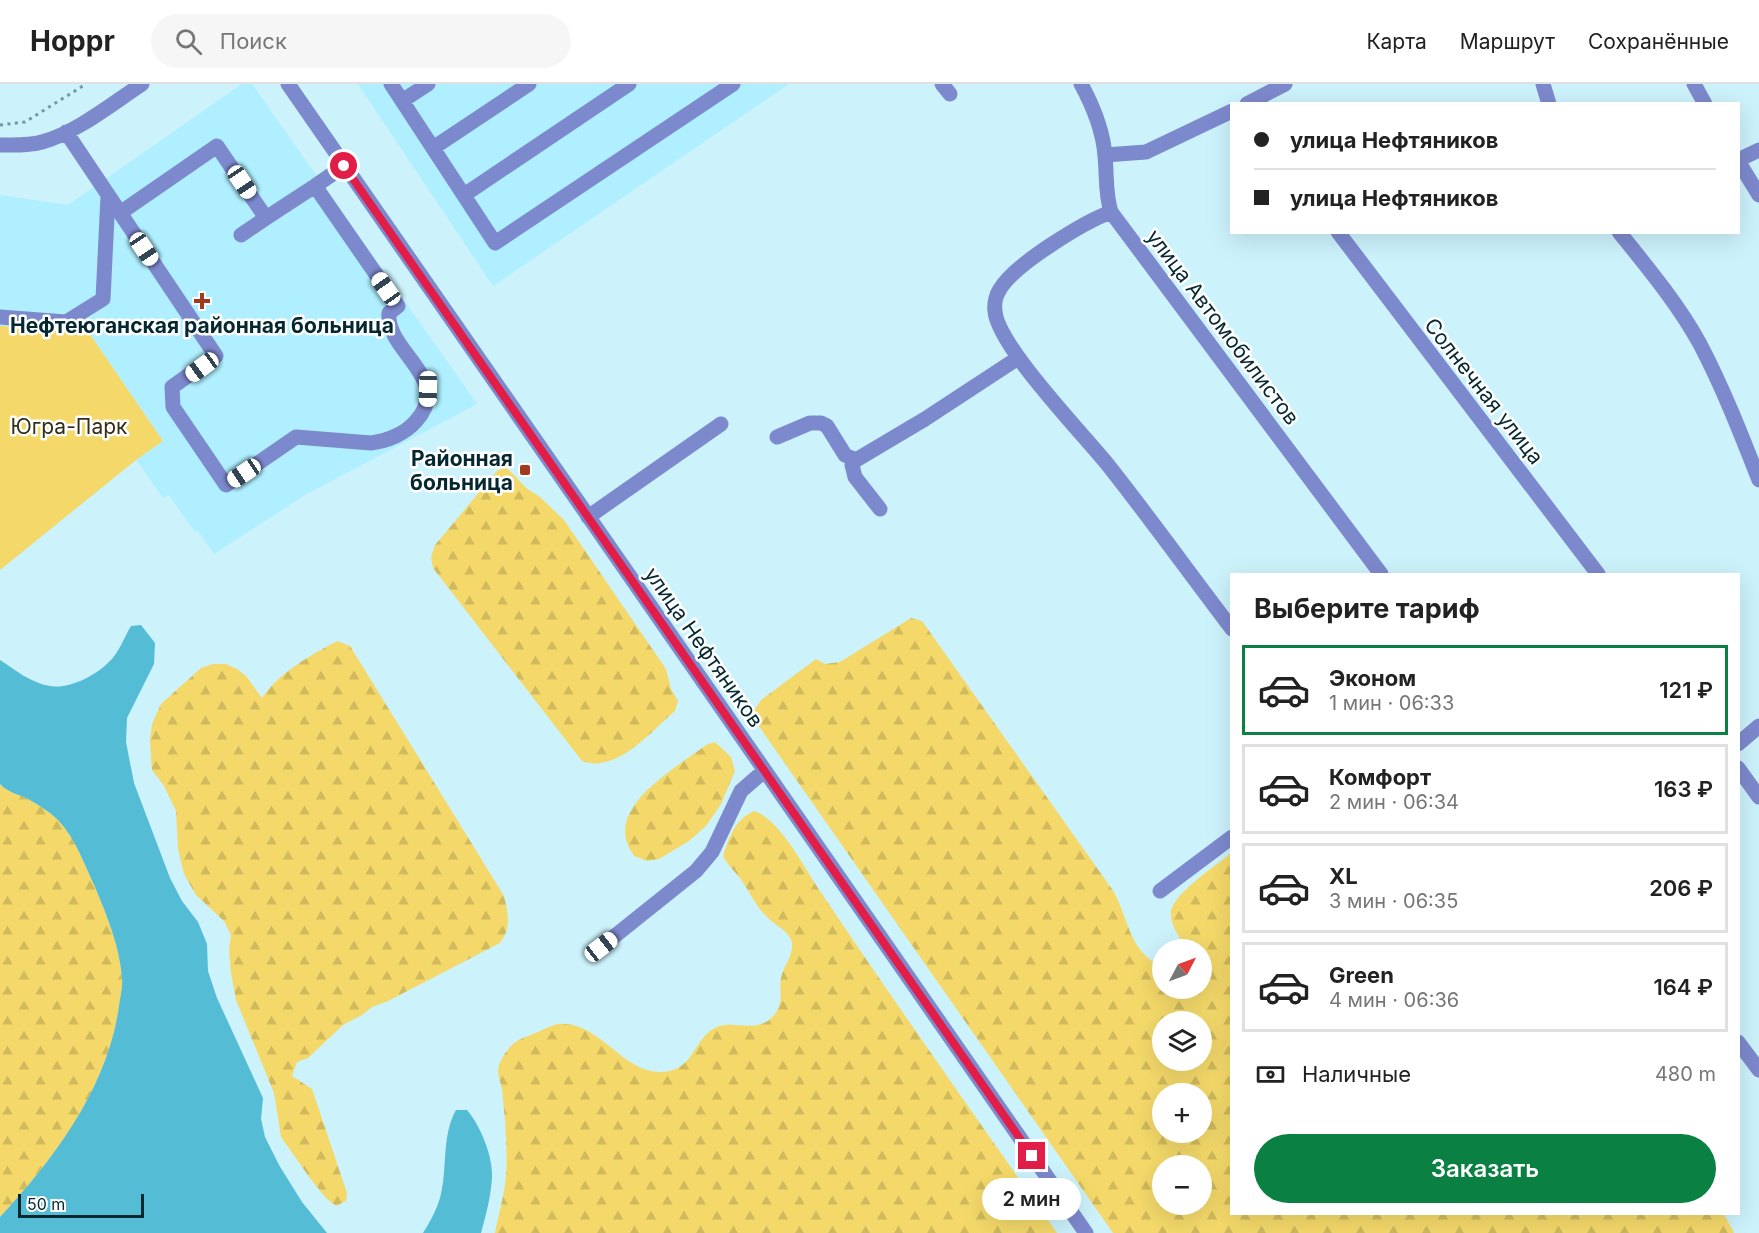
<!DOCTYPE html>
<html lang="ru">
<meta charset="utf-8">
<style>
body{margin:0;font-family:Inter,sans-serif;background:#f6f6f6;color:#222;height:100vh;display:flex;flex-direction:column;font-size:22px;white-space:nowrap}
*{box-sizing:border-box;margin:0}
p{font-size:20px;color:#767676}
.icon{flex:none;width:33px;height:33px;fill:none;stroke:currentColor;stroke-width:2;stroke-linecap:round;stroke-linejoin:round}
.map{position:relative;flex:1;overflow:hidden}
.side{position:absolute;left:1230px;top:489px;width:510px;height:642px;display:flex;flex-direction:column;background:#fff;border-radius:0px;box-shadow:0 6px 24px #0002}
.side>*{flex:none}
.banner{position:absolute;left:1230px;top:18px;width:510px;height:132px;border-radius:0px;box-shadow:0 6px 24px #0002;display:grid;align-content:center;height:132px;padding:0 24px;background:#fff}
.needle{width:39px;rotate:49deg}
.fabs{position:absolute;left:1152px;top:855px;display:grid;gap:12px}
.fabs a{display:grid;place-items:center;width:60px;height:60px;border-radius:50%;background:#fff;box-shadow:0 6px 24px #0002;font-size:30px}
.scale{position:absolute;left:18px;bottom:15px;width:126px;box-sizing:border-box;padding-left:6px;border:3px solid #052830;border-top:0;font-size:16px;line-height:21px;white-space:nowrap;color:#052830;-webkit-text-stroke:4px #fff;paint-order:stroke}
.end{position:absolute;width:27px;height:27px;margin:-14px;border:8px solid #e11d48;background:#fff;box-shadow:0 0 0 3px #fff}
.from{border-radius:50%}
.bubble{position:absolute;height:42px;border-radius:21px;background:#fff;box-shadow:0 6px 24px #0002;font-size:20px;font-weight:600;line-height:42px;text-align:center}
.car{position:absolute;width:18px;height:36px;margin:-18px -9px;border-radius:8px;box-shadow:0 0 4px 2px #0007;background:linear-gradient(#fff 24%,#345 0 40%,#fff 0 76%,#345 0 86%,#fff 0)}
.banner b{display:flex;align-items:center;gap:21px;height:57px;font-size:22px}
.banner b+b{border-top:2px solid #e0e0e0}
.banner i{width:15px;height:15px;background:#222}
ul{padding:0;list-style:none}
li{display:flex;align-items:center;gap:18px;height:90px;margin:0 12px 9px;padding:0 12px;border:3px solid #e0e0e0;border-radius:0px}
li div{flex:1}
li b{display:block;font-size:22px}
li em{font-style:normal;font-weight:600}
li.active{border-color:#0b8043}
li>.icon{width:54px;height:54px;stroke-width:1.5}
h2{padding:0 24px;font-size:27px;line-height:72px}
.pay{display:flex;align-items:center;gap:15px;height:66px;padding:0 24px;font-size:22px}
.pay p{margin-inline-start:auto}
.button{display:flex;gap:12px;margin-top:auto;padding:12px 24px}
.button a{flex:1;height:69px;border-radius:36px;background:#0b8043;color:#fff;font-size:24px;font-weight:600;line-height:69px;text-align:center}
header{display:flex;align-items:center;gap:36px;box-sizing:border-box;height:84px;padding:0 30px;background:#fff;border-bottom:2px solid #e0e0e0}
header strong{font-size:28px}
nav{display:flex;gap:33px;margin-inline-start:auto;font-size:21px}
.search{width:420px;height:54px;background:#f6f6f6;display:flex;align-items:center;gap:15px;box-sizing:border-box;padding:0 21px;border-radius:33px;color:#767676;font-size:22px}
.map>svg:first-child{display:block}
</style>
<header>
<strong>Hoppr</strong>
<div class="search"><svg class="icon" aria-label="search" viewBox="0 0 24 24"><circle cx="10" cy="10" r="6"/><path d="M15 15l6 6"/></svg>Поиск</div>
<nav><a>Карта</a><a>Маршрут</a><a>Сохранённые</a></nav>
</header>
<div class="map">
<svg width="1759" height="1149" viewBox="0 0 1759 1149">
<defs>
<pattern id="forest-firs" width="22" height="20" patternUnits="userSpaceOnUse" patternTransform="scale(1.5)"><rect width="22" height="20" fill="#f4d96a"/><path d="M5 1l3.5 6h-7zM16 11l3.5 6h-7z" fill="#d0ba5c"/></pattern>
</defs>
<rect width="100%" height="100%" fill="#ccf2fb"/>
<path fill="#afefff" d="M 242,0 L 252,0 L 477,320 L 305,411 L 214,470 L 197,446 L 195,448 L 169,411 L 163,414 L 136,376 L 163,357 L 87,246 L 0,242 L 0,111 L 68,121 Z
M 358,0 L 789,0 L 493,202 Z"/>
<path fill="#f4d96a" d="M 0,242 L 87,246 L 163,357 L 136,376 L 0,486 Z"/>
<path fill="url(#forest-firs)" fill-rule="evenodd" d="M 506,383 L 526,404 L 540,413 L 564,436 L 666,585 L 671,605 L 678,617 L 675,627 C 651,647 617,690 582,677 L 433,484 L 431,473 L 435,461 L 497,387 Z
M 911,534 L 922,537 L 1114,808 C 1131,841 1127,863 1162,884 L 1162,904 L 1202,904 L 1202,866 L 1186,865 C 1181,855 1169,840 1171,827 C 1175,808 1217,781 1231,769 L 1232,1130 L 1724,1130 L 1734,1149 L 1113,1149 L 751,631 L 761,616 L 816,575 L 825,580 L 840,578 ZM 1162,938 L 1202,938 L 1202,976 L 1162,976 ZM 1162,1010 L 1202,1010 L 1202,1048 L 1162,1048 ZM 1162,1082 L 1202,1082 L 1202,1120 L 1162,1120 Z
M 337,557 L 350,562 L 504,812 C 508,830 512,843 500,859 L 388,917 L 372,923 L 362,931 L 343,941 L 308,974 L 297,978 L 292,992 L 312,1005 L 347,1109 L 346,1117 L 336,1122 L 327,1115 L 312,1097 L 281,1053 L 274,1009 L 236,916 L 231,889 L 229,866 L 231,851 L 224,837 L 196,811 L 184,790 L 178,765 L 176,727 L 164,702 L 152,686 L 150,657 L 152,640 L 161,620 L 201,584 L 213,580 L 226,580 L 237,585 L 246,592 L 262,614 C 281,587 308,573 337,557 Z
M 715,658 L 731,673 L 735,687 L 721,720 L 706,742 L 689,757 L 659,775 L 647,777 L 634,772 C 631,767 627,761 626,755 C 617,716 680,681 706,661 Z
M 0,700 C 7,708 18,710 28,715 C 37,720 50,728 58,736 C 76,755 84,780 95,803 C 107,832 120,863 122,895 C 123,903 120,913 119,922 C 108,1003 54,1075 0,1133 Z
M 754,727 C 780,735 805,785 820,807 C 897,922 977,1035 1057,1149 L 495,1149 C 498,1133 503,1116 505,1100 C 508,1080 506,1057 505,1036 C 504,1026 503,1015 502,1005 C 501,999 498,993 498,987 C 498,979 505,969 510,963 C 517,955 528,952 538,948 C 544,945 552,941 559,940 C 599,937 622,988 659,988 C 694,988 691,959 713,945 C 732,932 761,956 778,925 C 783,917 779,903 781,894 C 783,883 793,872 792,860 C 791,848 776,842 768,834 C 756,823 751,810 742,797 C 736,788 728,782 723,772 C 729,754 735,735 754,727 Z"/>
<path fill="#54bcd4" d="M 141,541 L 155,559 L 154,580 L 127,634 L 126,658 L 134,699 L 170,794 L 182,817 L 198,838 L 207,860 L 208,887 L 217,914 L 263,1014 L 261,1035 L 265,1053 L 279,1081 L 302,1118 L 327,1149 L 0,1149 L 0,1133 C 54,1075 108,1003 119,922 C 120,913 123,903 122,895 C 120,863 107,832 95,803 C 84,780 76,755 58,736 C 50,728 37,720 28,715 C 18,710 7,708 0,700 L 0,576 C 15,586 31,599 50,602 C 71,606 103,588 115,571 C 121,563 125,552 131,542 Z
M 456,1026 L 467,1026 C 480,1041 493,1072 492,1093 C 491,1112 486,1131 481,1149 L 423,1149 C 430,1138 436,1127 440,1114 C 448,1085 441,1053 456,1026 Z"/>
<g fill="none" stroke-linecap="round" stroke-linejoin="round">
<path stroke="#7398a1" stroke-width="3" stroke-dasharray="3 4.5" stroke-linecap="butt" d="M 0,41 L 25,38 L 86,0"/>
<path stroke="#7d89cd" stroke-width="15" d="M 288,0 L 1086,1149
M 391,0 L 495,159 L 733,0
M 942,0 L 950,10
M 1081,0 C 1093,22 1103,46 1105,72 C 1107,91 1105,109 1111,128 L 1381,490
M 1543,0 L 1549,20
M 1694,0 L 1705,20
M 402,17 L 428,0
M 1247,20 L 1285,0
M 66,48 L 216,272 L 172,303 L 173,323 L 226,401 L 296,353 L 371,359 C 387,357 405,350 416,337 C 454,295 385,267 389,229 L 398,222 L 315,102 L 266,134 L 217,62 L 120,129
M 0,61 C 14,61 28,62 42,58 C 76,49 113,19 142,0
M 433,64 L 529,0
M 1105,71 L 1146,68 L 1232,27
M 1738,76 L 1759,66
M 1738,77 L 1759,111
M 315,102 L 344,82
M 464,111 L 629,0
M 1111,128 C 1084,138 1015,180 1000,205 C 996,211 994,220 995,227 C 997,261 1083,350 1108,381 C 1150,434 1190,490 1232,545
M 1338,148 L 1598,490
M 1619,148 C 1648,184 1678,220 1700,260 C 1723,304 1741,350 1759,396
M 241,151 L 266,134
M 0,233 L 66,238 L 103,215 L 108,112
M 777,353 L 810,339 L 821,339 L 827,342 L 845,371 L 856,376
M 880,425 L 855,393 L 852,381 L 856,376 L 925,335 L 1018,274
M 588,433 L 721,340
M 1738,660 L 1759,642
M 1738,684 L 1759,713
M 1160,807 L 1232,753
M 601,863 L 696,787 L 712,768 L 741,707 L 764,687
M 1738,958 L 1759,986"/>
</g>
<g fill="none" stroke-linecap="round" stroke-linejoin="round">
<path stroke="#e11d48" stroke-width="8" d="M 344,82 L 1032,1072"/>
</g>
<g fill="#a23a1e" stroke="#fff" stroke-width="2">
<path d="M199 208h6v6h6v6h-6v6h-6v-6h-6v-6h6z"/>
<rect x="519" y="380" width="12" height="12" rx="3"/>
</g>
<g text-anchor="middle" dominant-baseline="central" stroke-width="5" stroke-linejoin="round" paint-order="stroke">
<g font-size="21" font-weight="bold" fill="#052830" stroke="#fff">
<text x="202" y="241">Нефтеюганская районная больница</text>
<text x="513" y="374" text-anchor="end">Районная<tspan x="513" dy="24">больница</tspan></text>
</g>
<g font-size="21" fill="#052830" stroke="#fff">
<text transform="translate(1223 243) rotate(53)">улица Автомобилистов</text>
<text transform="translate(1484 307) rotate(52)">Солнечная улица</text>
<text transform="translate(704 563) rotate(55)">улица Нефтяников</text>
</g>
<g font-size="21" fill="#342e16" stroke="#fff">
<text x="69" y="342">Югра-Парк</text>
</g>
</g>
</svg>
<div class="fabs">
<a><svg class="needle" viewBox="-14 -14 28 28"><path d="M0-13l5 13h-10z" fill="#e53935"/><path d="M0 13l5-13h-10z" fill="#767676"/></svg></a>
<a><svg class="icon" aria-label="layers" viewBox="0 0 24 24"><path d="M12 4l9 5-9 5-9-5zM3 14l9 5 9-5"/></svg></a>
<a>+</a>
<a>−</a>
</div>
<div class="scale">50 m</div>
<i class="end from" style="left:344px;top:82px"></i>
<i class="end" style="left:1032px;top:1072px"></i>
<div class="bubble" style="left:982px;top:1094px;width:99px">2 мин</div>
<i class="car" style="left:242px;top:98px;rotate:146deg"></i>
<i class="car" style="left:144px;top:165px;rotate:146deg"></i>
<i class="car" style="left:386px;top:205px;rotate:325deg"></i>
<i class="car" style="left:202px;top:283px;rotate:234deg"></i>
<i class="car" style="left:428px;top:305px;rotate:181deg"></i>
<i class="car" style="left:244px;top:389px;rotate:236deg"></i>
<i class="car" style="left:601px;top:863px;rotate:52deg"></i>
<div class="banner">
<b><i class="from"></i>улица Нефтяников</b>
<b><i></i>улица Нефтяников</b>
</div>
<section class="side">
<h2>Выберите тариф</h2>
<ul>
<li class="active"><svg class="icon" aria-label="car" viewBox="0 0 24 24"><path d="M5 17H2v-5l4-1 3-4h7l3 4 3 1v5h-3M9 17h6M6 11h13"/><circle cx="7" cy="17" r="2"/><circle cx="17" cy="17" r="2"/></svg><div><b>Эконом</b><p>1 мин · 06:33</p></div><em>121 ₽</em></li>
<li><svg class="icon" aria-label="car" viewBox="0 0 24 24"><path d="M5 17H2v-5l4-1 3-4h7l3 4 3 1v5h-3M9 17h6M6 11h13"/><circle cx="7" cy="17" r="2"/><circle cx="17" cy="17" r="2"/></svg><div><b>Комфорт</b><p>2 мин · 06:34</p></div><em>163 ₽</em></li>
<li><svg class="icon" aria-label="car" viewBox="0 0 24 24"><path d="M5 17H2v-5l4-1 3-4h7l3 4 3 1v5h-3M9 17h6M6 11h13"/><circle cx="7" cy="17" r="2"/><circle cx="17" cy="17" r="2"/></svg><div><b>XL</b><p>3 мин · 06:35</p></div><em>206 ₽</em></li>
<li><svg class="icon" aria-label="car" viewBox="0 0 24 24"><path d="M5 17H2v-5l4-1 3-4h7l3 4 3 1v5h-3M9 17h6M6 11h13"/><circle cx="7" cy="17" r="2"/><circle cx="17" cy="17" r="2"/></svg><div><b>Green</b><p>4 мин · 06:36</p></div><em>164 ₽</em></li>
</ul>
<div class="pay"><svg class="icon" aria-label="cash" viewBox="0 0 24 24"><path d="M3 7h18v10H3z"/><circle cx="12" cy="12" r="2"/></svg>Наличные<p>480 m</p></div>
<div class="button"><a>Заказать</a></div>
</section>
</div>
